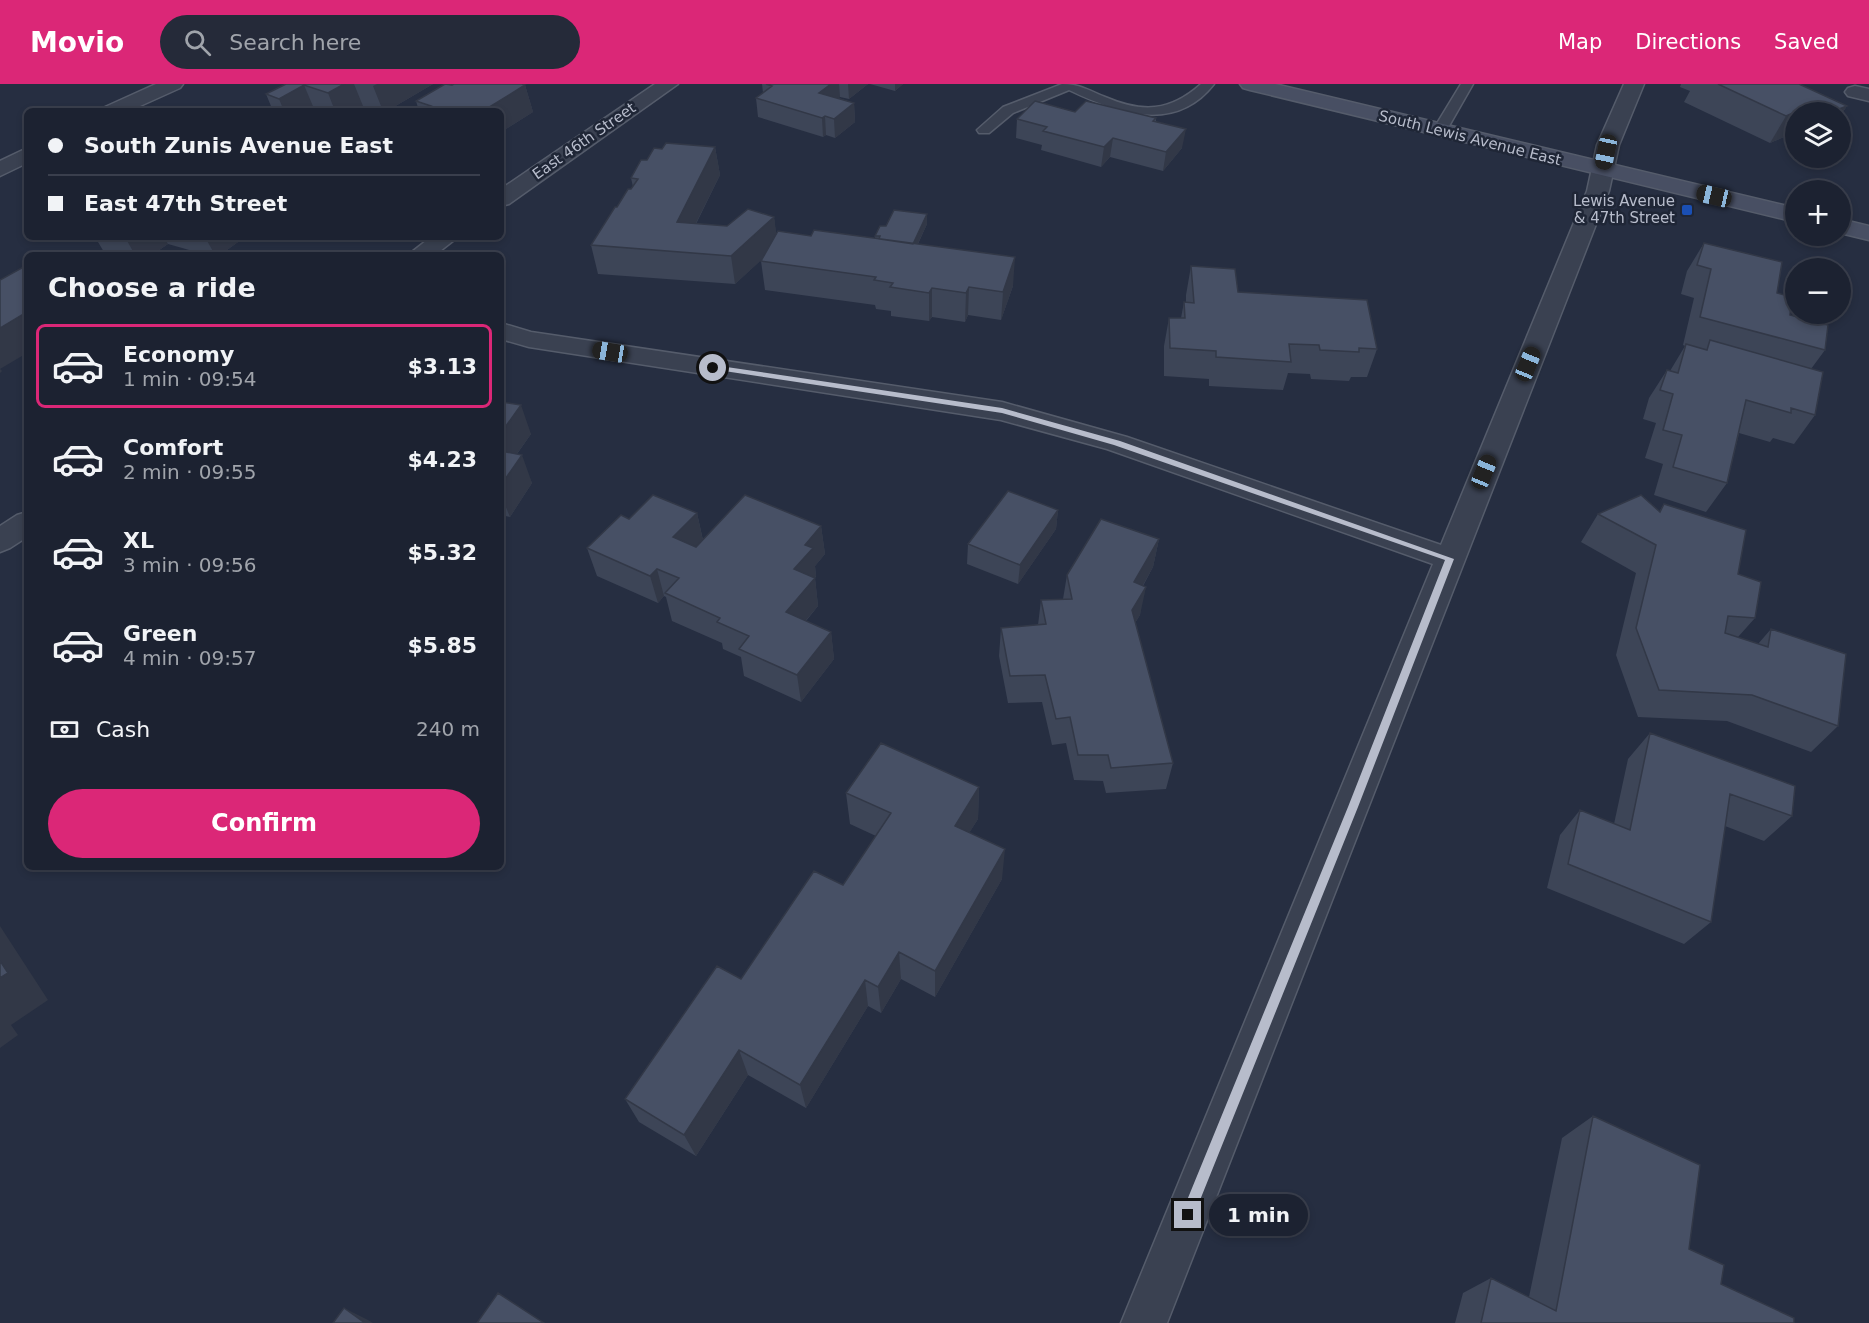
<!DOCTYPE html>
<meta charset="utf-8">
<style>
body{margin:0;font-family:"DejaVu Sans",sans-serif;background:#252a39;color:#f1f3f6;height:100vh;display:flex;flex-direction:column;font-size:22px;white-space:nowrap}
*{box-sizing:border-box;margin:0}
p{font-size:20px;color:#a0a4ab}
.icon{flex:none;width:33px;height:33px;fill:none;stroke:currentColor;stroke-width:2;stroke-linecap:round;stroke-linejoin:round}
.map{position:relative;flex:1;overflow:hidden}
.details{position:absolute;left:24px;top:168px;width:480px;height:618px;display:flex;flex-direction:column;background:#1c2231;border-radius:9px;box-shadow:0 3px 9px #0003,0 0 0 2px #3a3f4d}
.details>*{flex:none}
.banner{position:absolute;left:24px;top:24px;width:480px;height:132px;border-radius:9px;box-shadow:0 3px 9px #0003,0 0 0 2px #3a3f4d;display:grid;align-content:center;height:132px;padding:0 24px;background:#1c2231}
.controls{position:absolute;left:1785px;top:18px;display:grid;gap:12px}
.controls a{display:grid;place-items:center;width:66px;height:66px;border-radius:50%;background:#1c2231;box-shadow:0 3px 9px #0003,0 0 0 2px #3a3f4d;font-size:30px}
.end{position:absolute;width:27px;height:27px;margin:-14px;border:8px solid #b7bccb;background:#111;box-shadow:0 0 0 3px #111}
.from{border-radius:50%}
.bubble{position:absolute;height:42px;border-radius:21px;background:#1c2231;box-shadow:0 3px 9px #0003,0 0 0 2px #3a3f4d;font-size:20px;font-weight:700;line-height:42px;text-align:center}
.car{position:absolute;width:18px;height:36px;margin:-18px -9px;border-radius:8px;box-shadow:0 0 4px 2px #0007;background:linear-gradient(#222 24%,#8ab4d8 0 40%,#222 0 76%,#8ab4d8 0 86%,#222 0)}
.banner b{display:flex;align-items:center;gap:21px;height:57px;font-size:22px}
.banner b+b{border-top:2px solid #3a3f4d}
.banner i{width:15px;height:15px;background:#f1f3f6}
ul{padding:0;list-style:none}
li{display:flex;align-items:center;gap:18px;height:84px;margin:0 12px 9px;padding:0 12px;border:3px solid transparent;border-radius:9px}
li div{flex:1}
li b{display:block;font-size:22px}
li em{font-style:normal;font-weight:700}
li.active{border-color:#db2777}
li>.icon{width:54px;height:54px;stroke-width:1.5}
h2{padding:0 24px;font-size:27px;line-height:72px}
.pay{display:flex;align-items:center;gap:15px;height:66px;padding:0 24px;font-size:22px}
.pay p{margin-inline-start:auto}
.primary-button{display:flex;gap:12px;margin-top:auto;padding:12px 24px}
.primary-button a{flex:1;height:69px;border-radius:36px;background:#db2777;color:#fff;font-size:24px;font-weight:700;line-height:69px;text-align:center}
header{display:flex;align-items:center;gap:36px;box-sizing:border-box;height:84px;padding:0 30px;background:#db2777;color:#fff}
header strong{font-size:28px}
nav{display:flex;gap:33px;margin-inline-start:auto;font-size:21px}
.search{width:420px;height:54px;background:#252a39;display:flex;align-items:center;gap:15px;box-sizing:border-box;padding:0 21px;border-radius:33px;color:#a0a4ab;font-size:22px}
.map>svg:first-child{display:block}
</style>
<header>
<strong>Movio</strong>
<div class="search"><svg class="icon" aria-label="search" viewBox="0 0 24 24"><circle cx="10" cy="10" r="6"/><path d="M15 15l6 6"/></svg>Search here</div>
<nav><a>Map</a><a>Directions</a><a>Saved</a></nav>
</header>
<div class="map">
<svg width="1869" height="1239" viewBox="0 0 1869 1239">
<rect width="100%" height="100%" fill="#262e41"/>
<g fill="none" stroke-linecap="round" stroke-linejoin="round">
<defs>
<path id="service" d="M 1062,0 C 1079,0 1088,6 1105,13 C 1142,29 1170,28 1201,0 L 1214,0 C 1175,50 1117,29 1069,6 L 1013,29 L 989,49 L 979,49 L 977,46 L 1003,23 Z
M 1461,0 L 1473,0 L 1445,49 L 1435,49 L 1433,46 Z"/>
<path id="minor" d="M 156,0 L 183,0 L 180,4 L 129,27 L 102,27 L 105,23 Z
M 655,0 L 678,0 L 509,120 L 501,122 L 501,105 Z
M 1624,0 L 1644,0 L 1619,61 L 1609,107 L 1167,1239 L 1121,1239 L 1433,480 L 1107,365 L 1001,336 L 529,263 L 501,255 L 501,239 L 531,248 L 1002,318 L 1127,353 L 1441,461 L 1587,107 L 1597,61 Z
M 1855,2 L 1869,5 L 1869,17 L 1848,12 L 1845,8 L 1848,4 Z
M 27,64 L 27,79 L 0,92 L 0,77 Z
M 431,153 L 458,153 L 435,171 L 408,171 Z
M 27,428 L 27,453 L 10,464 L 0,468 L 0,442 L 17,431 Z"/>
<path id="secondary" d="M 1240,0 L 1275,0 L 1796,124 L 1796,138 L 1250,6 L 1243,4 Z
M 1840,135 L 1869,142 L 1869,156 L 1840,149 Z"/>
</defs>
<use href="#service" stroke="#555c6b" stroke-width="3"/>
<use href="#minor" stroke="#555c6b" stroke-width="3"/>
<use href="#secondary" stroke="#555c6b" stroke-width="3"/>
<use href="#service" fill="#3a4151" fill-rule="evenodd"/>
<use href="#minor" fill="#3a4151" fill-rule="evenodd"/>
<use href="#secondary" fill="#484f63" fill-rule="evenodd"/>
</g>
<path fill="#3d4557" d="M 286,0 L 433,0 L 387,27 L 377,27 L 363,22 L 355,27 L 273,27 L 266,10 Z
M 762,0 L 868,0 L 849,15 L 840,13 L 838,14 L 854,19 L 855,38 L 835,54 L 826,51 L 823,53 L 758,33 L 756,14 L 763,9 Z
M 870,0 L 903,0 L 895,7 Z
M 1681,0 L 1799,0 L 1847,22 L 1840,32 L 1840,28 L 1796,28 L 1796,59 L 1784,53 L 1770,59 L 1684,18 L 1690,7 L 1680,3 Z
M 452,1 L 525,1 L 533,28 L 501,48 L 501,27 L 419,27 L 416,17 Z
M 1075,28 L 1156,34 L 1156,37 L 1182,64 L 1163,87 L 1110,73 L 1101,83 L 1041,66 L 1042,61 L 1016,54 L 1017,35 Z
M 715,63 L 720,91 L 696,140 L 727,142 L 774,133 L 776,151 L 875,154 L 875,152 L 886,142 L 927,140 L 918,160 L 1013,202 L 1001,236 L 968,231 L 965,238 L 932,233 L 929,237 L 891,232 L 891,227 L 876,225 L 875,221 L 765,206 L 761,177 L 762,175 L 735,200 L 598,190 L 591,161 L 617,123 L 633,103 L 631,94 L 647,76 L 662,65 Z
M 95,153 L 245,153 L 220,171 L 207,171 L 168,160 L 152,171 L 114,171 L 104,168 Z
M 1704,159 L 1777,209 L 1790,231 L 1825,266 L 1811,285 L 1815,331 L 1794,360 L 1773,354 L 1770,358 L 1739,349 L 1727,399 L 1706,428 L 1654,411 L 1663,380 L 1645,374 L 1656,339 L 1643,335 L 1649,314 L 1667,286 L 1670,287 L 1685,262 L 1683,261 L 1694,214 L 1681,210 L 1687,187 Z
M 1191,182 L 1238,208 L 1377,265 L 1367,293 L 1351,293 L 1349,297 L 1311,295 L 1310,290 L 1288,289 L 1283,306 L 1209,302 L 1209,295 L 1164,292 L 1164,262 L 1169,234 L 1181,234 L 1184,218 L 1186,218 L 1186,211 Z
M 501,318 L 531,350 L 517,370 L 532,399 L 510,433 L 501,431 Z
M 1664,420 L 1738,490 L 1755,534 L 1738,553 L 1758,560 L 1771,545 L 1838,642 L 1811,668 L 1727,637 L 1638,633 L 1616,571 L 1636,489 L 1581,458 L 1598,430 L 1659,428 Z
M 1058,426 L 1056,445 L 1018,500 L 967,480 L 968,460 Z
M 697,429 L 703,456 L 821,442 L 825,470 L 815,482 L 816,492 L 815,494 L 818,522 L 806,537 L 831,548 L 834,575 L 801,618 L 744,592 L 741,573 L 723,565 L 722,559 L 672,537 L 666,513 L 664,512 L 658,519 L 597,492 L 587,464 L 629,435 Z
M 1159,455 L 1153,483 L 1143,502 L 1140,531 L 1135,539 L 1173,679 L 1166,705 L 1106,709 L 1103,697 L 1074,696 L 1066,659 L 1052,661 L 1042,618 L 1008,619 L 999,572 L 1001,544 L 1038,541 L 1041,516 L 1063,515 L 1067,491 Z
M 1650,649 L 1792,732 L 1764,757 L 1725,742 L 1711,838 L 1684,860 L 1547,804 L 1560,751 L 1580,726 L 1614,740 L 1628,675 Z
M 979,703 L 978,735 L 969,749 L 1002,795 L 935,913 L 901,895 L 881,929 L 868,922 L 806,1024 L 748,991 L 696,1072 L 639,1038 L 625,1015 L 741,895 L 843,801 L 876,752 L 850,740 L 846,709 Z
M 1593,1032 L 1689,1165 L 1721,1200 L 1794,1239 L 1455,1239 L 1463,1209 L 1491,1194 L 1529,1213 L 1562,1054 Z"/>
<path fill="#323847" d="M 344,0 L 354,0 L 363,22 L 355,27 L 335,27 L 328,9 Z
M 377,0 L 433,0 L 387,27 L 383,27 L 373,2 Z
M 831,0 L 839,0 L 840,13 L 820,28 L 819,9 Z
M 848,0 L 868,0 L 849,15 Z
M 895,0 L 903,0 L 895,7 Z
M 304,1 L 315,27 L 284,27 L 279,15 Z
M 525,1 L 533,28 L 501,48 L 501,27 L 483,27 Z
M 854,19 L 855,38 L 835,54 L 834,35 Z
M 1847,22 L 1840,32 L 1840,28 L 1831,28 Z
M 1800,26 L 1798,28 L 1796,28 L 1796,33 L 1784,53 L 1770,59 L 1786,32 Z
M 825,32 L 826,51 L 823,53 L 822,34 Z
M 1186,45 L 1182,64 L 1163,87 L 1166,68 Z
M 1113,54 L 1110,73 L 1101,83 L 1104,63 Z
M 715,63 L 720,91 L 682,167 L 677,138 Z
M 927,130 L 927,140 L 913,170 L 913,160 Z
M 774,133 L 778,161 L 735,200 L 731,172 Z
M 125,153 L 164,153 L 168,160 L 152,171 L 135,171 Z
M 205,153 L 245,153 L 220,171 L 215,171 Z
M 1015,173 L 1013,202 L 1001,236 L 1003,208 Z
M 969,203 L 968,231 L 965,238 L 966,209 Z
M 932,204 L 932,233 L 929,237 L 929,209 Z
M 27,228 L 27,269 L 0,285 L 2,287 L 0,289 L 0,244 Z
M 521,321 L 531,350 L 501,392 L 501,349 Z
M 522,371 L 532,399 L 510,433 L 501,411 L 501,401 Z
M 1058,426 L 1056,445 L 1018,500 L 1020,481 Z
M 697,429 L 703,457 L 680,481 L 673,453 Z
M 821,442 L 825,470 L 815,482 L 816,492 L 798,513 L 794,485 L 805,461 Z
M 1159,455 L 1153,483 L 1129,526 L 1134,498 Z
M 657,485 L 664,512 L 658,519 L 650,492 Z
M 815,494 L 818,522 L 790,555 L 786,528 Z
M 1146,503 L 1140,531 L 1126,553 L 1132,526 Z
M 831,548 L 834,575 L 801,618 L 797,591 Z
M 979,703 L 978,735 L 954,773 L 955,742 Z
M 1005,765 L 1002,795 L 935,913 L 935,887 Z
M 0,842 L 48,916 L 11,941 L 18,951 L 0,964 Z
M 899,868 L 901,895 L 881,929 L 878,903 Z
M 865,896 L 868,922 L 806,1024 L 800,1001 Z
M 739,966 L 748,991 L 696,1072 L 684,1051 Z
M 344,1224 L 368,1236 L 373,1239 L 365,1239 Z"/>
<path fill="#475065" stroke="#323847" stroke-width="1.5" d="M 286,0 L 344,0 L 328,9 L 304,1 L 279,15 L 266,10 Z
M 445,0 L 452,1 L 454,0 L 522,0 L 525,1 L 483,27 L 423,27 L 431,22 L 416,17 Z
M 766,0 L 831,0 L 819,9 L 854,19 L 834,35 L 825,32 L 822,34 L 756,14 L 772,2 Z
M 1718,0 L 1799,0 L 1847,22 L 1831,28 L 1806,28 L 1800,26 L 1786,32 Z
M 1035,17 L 1075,28 L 1086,17 L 1156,34 L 1153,37 L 1186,45 L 1166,68 L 1113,54 L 1104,63 L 1043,47 L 1047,43 L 1017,35 Z
M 666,59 L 715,63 L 677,138 L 727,142 L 748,125 L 774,133 L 731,172 L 591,161 L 615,123 L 617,123 L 628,105 L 631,105 L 638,95 L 631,94 L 641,76 L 647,76 L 654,64 L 662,65 Z
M 894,126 L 927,130 L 913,160 L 879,155 L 880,152 L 875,152 L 880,142 L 886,142 Z
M 814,146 L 1015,173 L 1003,208 L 969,203 L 966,209 L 932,204 L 929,209 L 890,203 L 893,199 L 874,196 L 876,193 L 761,177 L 778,147 L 811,152 Z
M 1704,159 L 1782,178 L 1777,209 L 1792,213 L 1790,231 L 1828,241 L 1825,266 L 1700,233 L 1711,185 L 1697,181 Z
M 27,181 L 27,228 L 0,244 L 0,196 Z
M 1191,182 L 1235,185 L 1238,208 L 1367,216 L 1377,265 L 1359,264 L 1359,268 L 1320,266 L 1319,261 L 1289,260 L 1291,278 L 1216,273 L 1216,267 L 1170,264 L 1169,234 L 1185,234 L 1184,218 L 1194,219 Z
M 1710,256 L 1823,288 L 1815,331 L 1791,324 L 1791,329 L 1746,316 L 1727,399 L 1673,383 L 1682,351 L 1663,346 L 1673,310 L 1660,306 L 1667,286 L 1678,289 L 1686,260 L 1707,266 Z
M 501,318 L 521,321 L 501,349 Z
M 501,367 L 522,371 L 501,401 Z
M 1008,407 L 1058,426 L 1020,481 L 968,460 Z
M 653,411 L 697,429 L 673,453 L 696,463 L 745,411 L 821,442 L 805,461 L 813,464 L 794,485 L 815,494 L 786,528 L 831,548 L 797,591 L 739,565 L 749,552 L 717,538 L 720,534 L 665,509 L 679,494 L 657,485 L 650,492 L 587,464 L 621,431 L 629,435 Z
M 1641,411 L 1660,428 L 1664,420 L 1746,446 L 1738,490 L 1761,498 L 1755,534 L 1728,532 L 1725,549 L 1768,563 L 1771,545 L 1846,570 L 1838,642 L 1752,611 L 1659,606 L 1636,544 L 1656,461 L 1598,430 Z
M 1101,435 L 1159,455 L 1134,498 L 1146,503 L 1132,526 L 1173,679 L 1111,684 L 1108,671 L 1078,671 L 1070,633 L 1056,635 L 1045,591 L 1010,592 L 1001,544 L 1046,540 L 1041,516 L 1072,515 L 1067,491 Z
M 1650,649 L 1795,702 L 1792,732 L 1730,710 L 1711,838 L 1568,780 L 1580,726 L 1630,746 Z
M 881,659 L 979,703 L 955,742 L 1005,765 L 935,887 L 899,868 L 878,903 L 865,896 L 800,1001 L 739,966 L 684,1051 L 625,1015 L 717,882 L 741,895 L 814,787 L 843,801 L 891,729 L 846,709 Z
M 0,877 L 8,889 L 0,894 Z
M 1593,1032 L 1700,1081 L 1689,1165 L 1724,1181 L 1721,1200 L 1794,1234 L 1794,1239 L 1481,1239 L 1491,1194 L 1556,1227 Z
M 498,1209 L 544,1239 L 477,1239 Z
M 344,1224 L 365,1239 L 333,1239 Z"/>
<path fill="#b7bccb" d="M 713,281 L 1002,324 L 1120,357 L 1454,475 L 1358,723 L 1192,1136 L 1188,1138 L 1183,1136 L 1181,1131 L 1348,723 L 1445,476 L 1114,361 L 1002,329 L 711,285 L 711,282 Z"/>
<rect fill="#1a4fb4" stroke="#1f2636" stroke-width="2" x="1681" y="120" width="12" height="12" rx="3"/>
<g text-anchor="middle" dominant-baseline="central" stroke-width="5" stroke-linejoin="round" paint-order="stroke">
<g font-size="15" fill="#b7bccb" stroke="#1f2636">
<text transform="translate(1470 54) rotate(14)">South Lewis Avenue East</text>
<text transform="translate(584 57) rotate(-35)">East 46th Street</text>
</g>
<g font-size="15" fill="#b7bccb" stroke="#1f2636" text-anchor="end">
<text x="1675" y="117">Lewis Avenue<tspan x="1675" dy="17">&amp; 47th Street</tspan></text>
</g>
</g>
</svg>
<div class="controls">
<a><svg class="icon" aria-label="layers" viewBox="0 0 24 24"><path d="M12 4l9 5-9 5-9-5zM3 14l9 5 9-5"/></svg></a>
<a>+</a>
<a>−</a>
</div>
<i class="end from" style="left:713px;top:284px"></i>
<i class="end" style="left:1188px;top:1131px"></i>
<div class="bubble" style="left:1209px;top:1110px;width:99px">1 min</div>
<i class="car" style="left:1606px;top:68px;rotate:192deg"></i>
<i class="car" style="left:1714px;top:112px;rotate:283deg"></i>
<i class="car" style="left:610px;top:268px;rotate:279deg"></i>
<i class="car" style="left:1528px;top:280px;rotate:22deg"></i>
<i class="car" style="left:1484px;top:388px;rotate:22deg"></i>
<div class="banner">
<b><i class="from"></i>South Zunis Avenue East</b>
<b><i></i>East 47th Street</b>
</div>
<section class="details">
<h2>Choose a ride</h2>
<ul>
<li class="active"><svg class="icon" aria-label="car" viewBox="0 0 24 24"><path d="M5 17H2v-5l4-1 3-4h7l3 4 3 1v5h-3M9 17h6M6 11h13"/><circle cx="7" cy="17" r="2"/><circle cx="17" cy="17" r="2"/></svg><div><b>Economy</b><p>1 min · 09:54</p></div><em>$3.13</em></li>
<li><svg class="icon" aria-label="car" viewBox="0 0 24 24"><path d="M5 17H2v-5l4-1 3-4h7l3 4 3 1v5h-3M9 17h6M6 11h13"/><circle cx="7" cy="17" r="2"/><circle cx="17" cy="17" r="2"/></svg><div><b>Comfort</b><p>2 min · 09:55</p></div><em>$4.23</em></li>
<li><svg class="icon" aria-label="car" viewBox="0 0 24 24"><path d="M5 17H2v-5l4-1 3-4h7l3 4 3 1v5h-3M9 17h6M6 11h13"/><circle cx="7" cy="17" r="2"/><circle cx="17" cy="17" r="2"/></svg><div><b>XL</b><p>3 min · 09:56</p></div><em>$5.32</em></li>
<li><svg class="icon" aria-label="car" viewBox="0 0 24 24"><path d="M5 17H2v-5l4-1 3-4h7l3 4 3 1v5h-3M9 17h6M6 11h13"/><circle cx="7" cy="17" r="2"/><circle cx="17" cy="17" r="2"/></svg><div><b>Green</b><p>4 min · 09:57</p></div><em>$5.85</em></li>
</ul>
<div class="pay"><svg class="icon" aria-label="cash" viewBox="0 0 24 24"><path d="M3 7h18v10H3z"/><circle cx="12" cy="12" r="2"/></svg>Cash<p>240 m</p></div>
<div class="primary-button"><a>Confirm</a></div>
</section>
</div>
